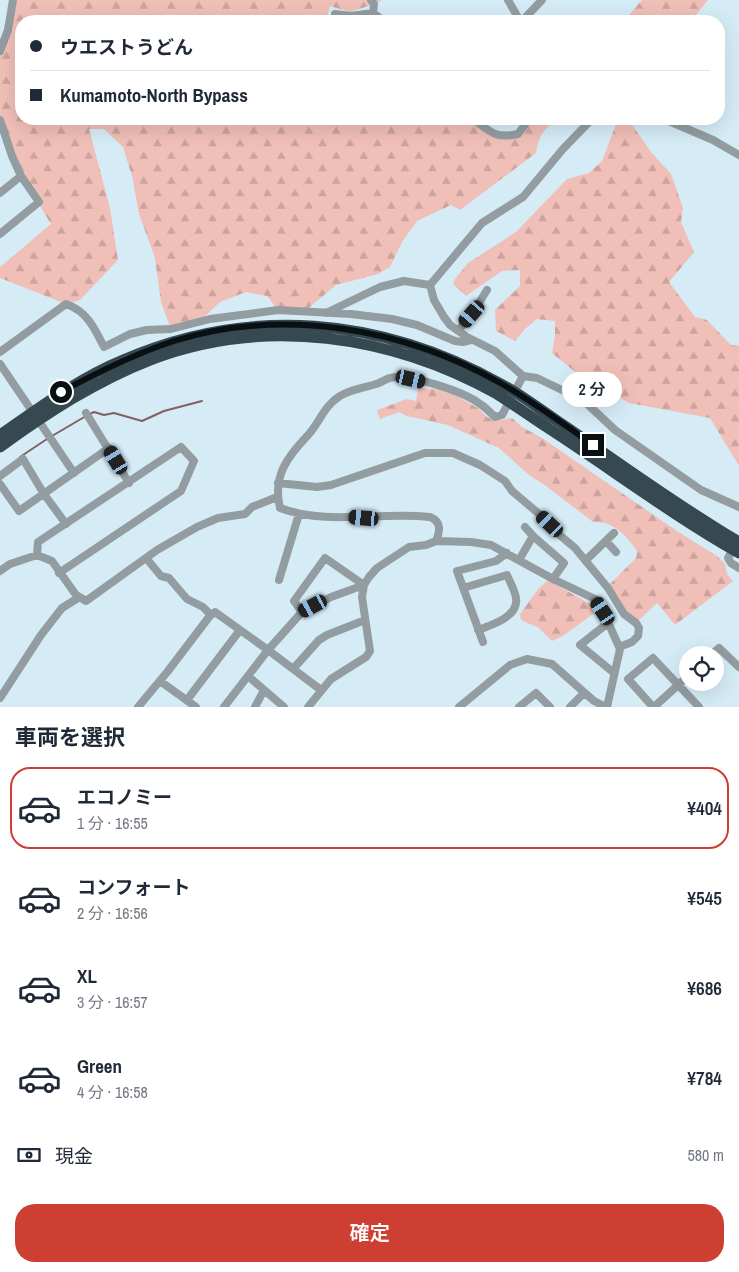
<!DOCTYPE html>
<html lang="ja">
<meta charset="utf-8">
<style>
body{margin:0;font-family:"Archivo Narrow","Noto Sans JP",sans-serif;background:#f2f2f3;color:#1f2937;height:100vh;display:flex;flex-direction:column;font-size:19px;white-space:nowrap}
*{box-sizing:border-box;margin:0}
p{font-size:16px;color:#747a83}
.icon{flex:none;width:28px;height:28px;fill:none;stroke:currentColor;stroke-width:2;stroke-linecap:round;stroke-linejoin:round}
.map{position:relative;height:707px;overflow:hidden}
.details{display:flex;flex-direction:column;background:#fff;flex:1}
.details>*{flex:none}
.top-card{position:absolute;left:15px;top:15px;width:710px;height:110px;border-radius:20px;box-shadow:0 5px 20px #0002;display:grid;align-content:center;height:110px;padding:0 15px;background:#fff}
.fabs{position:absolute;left:679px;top:646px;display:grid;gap:10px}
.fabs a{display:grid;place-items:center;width:45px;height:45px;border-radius:50%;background:#fff;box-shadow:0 5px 20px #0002;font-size:25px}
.end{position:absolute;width:22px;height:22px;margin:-11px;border:6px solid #091014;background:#fff;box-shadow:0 0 0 2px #fff}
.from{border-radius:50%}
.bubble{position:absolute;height:35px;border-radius:18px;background:#fff;box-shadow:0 5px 20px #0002;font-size:16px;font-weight:600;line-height:35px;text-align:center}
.car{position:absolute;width:15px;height:30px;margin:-15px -8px;border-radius:6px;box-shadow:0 0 4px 1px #0007;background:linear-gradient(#222 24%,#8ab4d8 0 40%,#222 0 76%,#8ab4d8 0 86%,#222 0)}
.top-card b{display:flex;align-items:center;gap:18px;height:48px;font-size:19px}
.top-card b+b{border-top:1px solid #e0e1e3}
.top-card i{width:12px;height:12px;background:#1f2937}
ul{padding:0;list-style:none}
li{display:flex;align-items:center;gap:15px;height:82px;margin:0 10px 8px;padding:0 5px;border:2px solid transparent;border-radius:20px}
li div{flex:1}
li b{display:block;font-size:19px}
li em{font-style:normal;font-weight:600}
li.current{border-color:#cc3f32}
li>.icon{width:45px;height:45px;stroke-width:1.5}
h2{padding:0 15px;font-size:22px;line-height:60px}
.pay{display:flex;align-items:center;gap:12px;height:55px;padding:0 15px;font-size:19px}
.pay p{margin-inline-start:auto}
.action{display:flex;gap:10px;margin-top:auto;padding:10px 15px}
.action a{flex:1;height:58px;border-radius:20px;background:#cc3f32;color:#fff;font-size:20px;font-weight:600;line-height:58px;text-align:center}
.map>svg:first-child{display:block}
</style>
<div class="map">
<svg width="739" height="707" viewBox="0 0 739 707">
<defs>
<pattern id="forest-firs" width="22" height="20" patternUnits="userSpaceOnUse" patternTransform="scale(1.25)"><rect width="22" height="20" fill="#f0bfb8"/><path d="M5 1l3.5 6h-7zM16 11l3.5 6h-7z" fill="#cca39d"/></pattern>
</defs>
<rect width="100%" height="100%" fill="#d5ecf7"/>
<path fill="url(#forest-firs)" d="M 13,0 L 382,0 L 374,4 L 350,12 L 330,6 L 326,21 L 21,21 L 21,119 L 473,119 L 489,131 L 518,134 L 530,119 L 557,119 C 543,130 539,136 536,153 L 460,210 L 451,205 L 417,221 L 402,242 L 390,267 L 378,274 L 336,285 L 304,312 L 278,310 L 267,296 L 246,292 L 220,302 L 200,321 L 171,329 L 161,302 L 155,258 L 139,214 L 132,176 L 123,147 L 104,129 L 89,129 L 110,208 L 118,260 L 80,300 L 66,304 L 0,278 L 0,267 L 51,224 L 21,176 L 0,120 L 0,51 Z
M 642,0 L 708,0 L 691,21 L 624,21 Z
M 618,119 L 624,119 L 633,126 L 651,152 L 671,174 L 683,208 L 681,222 L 694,252 L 669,282 L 695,317 L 707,320 L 731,345 L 739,346 L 739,466 L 710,418 L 629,403 L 574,371 L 552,353 L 555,336 L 555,321 L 537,319 L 525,329 L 515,341 L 496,331 L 495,310 L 520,286 L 520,270 L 502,271 L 466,296 L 453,284 L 455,279 L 468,263 L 516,232 L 567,179 L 589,173 L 602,161 Z
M 418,388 L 435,389 L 455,395 L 478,408 L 487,417 L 492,419 L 501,420 L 512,418 L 522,427 L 542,438 L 677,531 L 717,556 L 725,564 L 727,574 L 733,581 L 675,625 L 657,603 L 638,621 L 621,608 L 609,585 L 636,558 L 637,551 C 626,535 613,521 593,522 L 546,486 L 529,475 L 499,448 L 448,425 L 407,416 L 399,412 L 380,419 L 377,410 L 407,399 L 416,401 Z
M 548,580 L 597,608 L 597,611 L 563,636 L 552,641 L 539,628 L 521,620 L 520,614 L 539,588 Z"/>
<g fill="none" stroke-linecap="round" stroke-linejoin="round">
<path stroke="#81615e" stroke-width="2" d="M 90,414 L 94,412 L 104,415 L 114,413 L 142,421 L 164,411 L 202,401
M 52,436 L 86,416
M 20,457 L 47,439"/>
<path stroke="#939da1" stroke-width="8" d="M 508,0 L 520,21
M 373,13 L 384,21
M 335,14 L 351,16 L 373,13 L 374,4 L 371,0
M 522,21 L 542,0
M 0,51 L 8,30 L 13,0
M 473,119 C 491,132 495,139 518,134 L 529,119
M 664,119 L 713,140 L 739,155
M 0,120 L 12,156 L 21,176 L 39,202 L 0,234
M 0,193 L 21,176
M 430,285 L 434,300 L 444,317 L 450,325 L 467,337 L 495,351 L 523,376 L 537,378 L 583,400 L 615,430 L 701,490 L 739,507
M 430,285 L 482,223 L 523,197 L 563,149 L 592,119
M 326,313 L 380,287 L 404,281 L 430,285
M 458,331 L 472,314 L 487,290
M 0,352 L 66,304 C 87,311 95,329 104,347 L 130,334 L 147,330 L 171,329 L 210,319 L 278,310 L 351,314 L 392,319 L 417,325 L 455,341 L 463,342 L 471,340
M 0,364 L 74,473
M 86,413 L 129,483
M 0,476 L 23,459 L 44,494 L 66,524
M 278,483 L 317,487 L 331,485 L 425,453 L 453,453 L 480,465 L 505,481 L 512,491 L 551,524 L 556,532 L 575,548 L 608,588 L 624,614 L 636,623 L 639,628 L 638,636 L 632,642 L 619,647
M 0,484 L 19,511 L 109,448
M 525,527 L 533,536
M 436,541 C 440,531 442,522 430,517 C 380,511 328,526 280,508 C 272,476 288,456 309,434 C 320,421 325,405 340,396 C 351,389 364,388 376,384 C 381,383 385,379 390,378 C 408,373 465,392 480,404 C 485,407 490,412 495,417 L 502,415 L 523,376
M 606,541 L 616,552
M 733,549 L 728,558 L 731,563 L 739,568
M 37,555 L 38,542 L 181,447 L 194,461 L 181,491 L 59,573
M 146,558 L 161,576 L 169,578 L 187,599 L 203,607 L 211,615
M 519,560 L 533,536 L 564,563 L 553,579
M 586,560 L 614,533
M 0,571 L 10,564 L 37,555 L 52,561 L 76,595 L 86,601 L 157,550 L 197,527 L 218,518 L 245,514 L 252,507 L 277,497
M 279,580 L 299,514
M 463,588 L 507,575 C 510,582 515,591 516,598 C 519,617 491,625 478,630
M 302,612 L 294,601 L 325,558 L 364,585
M 608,623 L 580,645 L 614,673
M 483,642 L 457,571 L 496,561 L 507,553
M 711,655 L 719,648 L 739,667
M 293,669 L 319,640 L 327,635 L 365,620
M 248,676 L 284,707
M 160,681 L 196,707
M 321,690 L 268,650 L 302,612 L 331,597 L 364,585
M 0,698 L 41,635 L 62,608 L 78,598
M 187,700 L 240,630
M 138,707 L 168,671 L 209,617 L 215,612 L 268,650 L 224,707
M 255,707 L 264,690
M 308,707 L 331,679 L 366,657 L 370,651 L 362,597 L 364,585 L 369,577 L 377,568 L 409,547 L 426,545 L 436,541 L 471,542 L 491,545 L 553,579 L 595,599 L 603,611 L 620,649 L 607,707
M 459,707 L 510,665 L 527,659 L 552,664 L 594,701 L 606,707
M 519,707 L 536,693 L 550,707
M 570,707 L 584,693
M 653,707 L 628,679 L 653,658 L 699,707
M 654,707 L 688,676"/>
<path stroke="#364951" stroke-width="11" d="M 0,435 C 39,408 79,378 123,360 C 251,305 380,317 501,384 C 520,394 538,408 556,420 C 617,461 676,505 739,542
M 0,447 C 47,413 96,381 150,360 C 265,316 391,335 497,394 C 513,404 529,415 545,426 C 610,468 672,515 739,553"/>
</g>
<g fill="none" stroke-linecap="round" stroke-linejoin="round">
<path stroke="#091014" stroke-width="6" d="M 61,392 C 98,372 134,354 174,341 C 283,307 404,328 502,384 C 533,402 564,424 593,445"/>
</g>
</svg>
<div class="fabs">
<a><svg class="icon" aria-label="locate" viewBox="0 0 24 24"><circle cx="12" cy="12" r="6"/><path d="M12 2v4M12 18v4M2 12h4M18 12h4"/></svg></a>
</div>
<i class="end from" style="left:61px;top:392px"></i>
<i class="end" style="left:593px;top:445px"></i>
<div class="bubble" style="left:562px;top:372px;width:60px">2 分</div>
<i class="car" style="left:472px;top:314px;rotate:221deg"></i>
<i class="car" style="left:411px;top:379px;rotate:103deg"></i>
<i class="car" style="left:116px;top:460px;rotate:329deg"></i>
<i class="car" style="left:364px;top:518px;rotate:275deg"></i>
<i class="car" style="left:550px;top:524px;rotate:313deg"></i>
<i class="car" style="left:313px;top:606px;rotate:242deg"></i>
<i class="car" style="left:603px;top:611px;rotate:326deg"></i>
<div class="top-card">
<b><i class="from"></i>ウエストうどん</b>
<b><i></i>Kumamoto-North Bypass</b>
</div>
</div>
<section class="details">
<h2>車両を選択</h2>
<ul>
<li class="current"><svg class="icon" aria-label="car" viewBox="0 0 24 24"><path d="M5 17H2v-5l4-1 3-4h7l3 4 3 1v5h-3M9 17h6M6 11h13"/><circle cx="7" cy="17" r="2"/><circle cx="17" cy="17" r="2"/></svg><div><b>エコノミー</b><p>1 分 · 16:55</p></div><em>¥404</em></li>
<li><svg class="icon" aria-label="car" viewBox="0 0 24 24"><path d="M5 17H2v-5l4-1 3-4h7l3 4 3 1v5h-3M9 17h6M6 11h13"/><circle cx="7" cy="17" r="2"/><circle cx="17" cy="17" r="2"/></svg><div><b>コンフォート</b><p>2 分 · 16:56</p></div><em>¥545</em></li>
<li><svg class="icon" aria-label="car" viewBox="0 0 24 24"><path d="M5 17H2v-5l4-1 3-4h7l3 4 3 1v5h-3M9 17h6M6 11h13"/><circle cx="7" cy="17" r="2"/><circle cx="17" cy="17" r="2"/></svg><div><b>XL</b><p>3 分 · 16:57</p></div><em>¥686</em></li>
<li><svg class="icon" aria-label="car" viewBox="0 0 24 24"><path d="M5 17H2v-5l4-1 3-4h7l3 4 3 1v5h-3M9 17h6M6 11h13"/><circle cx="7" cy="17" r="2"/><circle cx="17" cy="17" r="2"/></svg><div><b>Green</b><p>4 分 · 16:58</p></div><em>¥784</em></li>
</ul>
<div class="pay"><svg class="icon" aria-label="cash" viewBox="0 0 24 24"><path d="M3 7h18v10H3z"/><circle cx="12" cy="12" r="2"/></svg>現金<p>580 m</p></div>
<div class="action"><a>確定</a></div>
</section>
